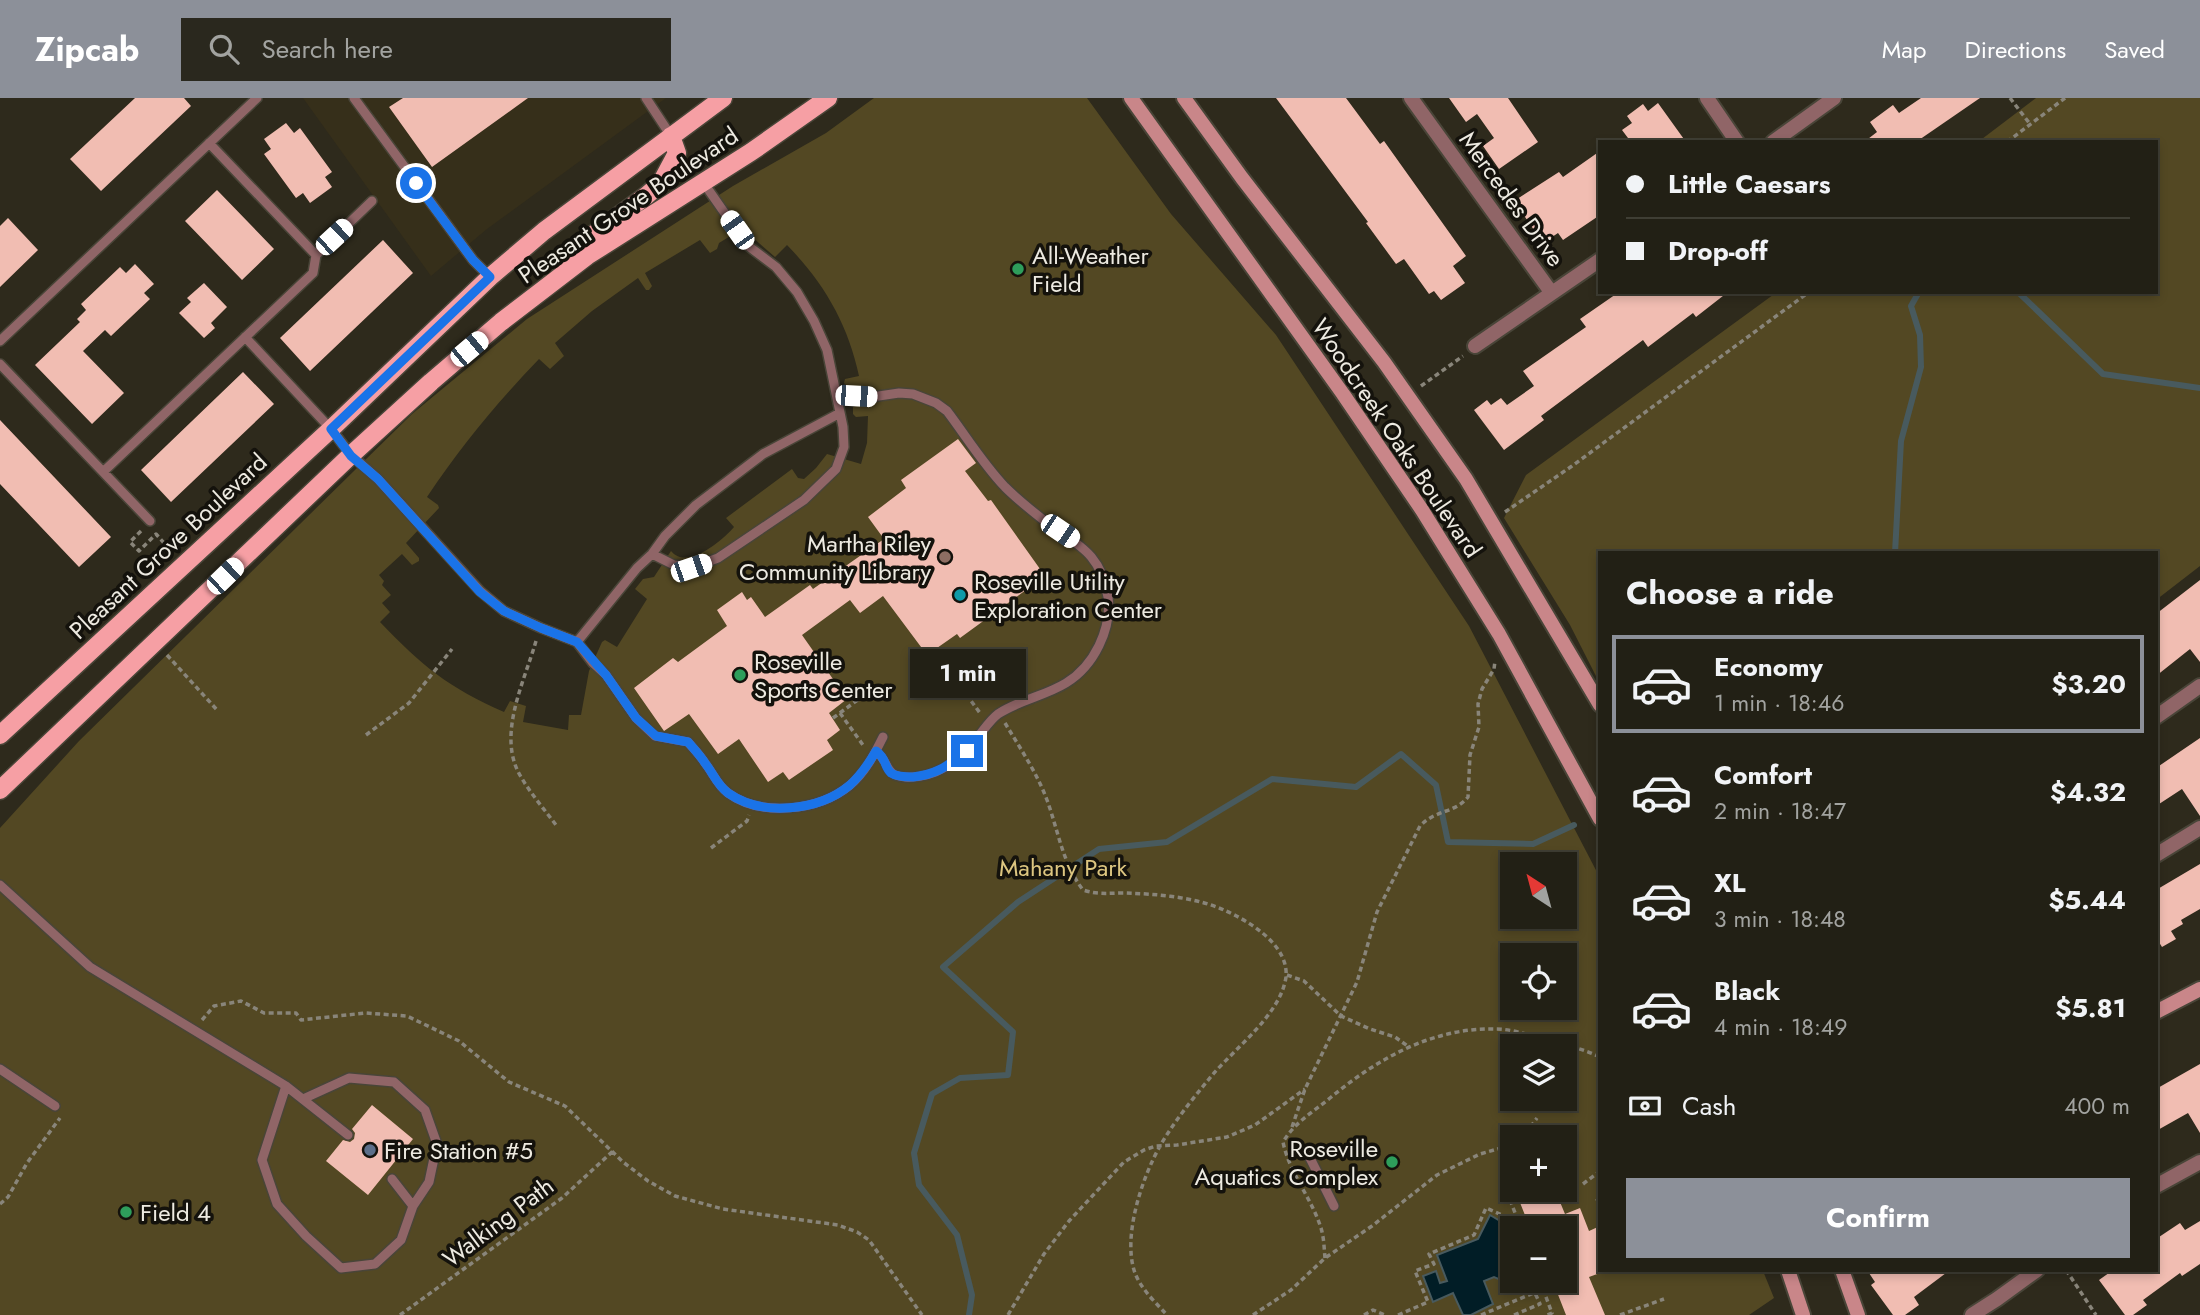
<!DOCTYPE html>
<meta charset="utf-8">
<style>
body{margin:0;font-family:Jost,sans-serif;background:#2a281e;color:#f1f3f6;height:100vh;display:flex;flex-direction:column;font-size:26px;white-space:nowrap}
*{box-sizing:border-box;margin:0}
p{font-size:23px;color:#a2a3a0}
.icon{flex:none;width:38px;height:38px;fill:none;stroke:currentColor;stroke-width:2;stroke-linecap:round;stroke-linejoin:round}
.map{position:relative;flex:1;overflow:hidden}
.drawer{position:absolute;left:1598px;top:453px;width:560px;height:721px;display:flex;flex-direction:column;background:#222015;border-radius:0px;box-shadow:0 4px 10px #0003,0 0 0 2px #3f3e34}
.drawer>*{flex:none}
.top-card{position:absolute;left:1598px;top:42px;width:560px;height:154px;border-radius:0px;box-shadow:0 4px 10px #0003,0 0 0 2px #3f3e34;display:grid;align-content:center;height:154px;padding:0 28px;background:#222015}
.needle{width:46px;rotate:324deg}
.fabs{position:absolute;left:1500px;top:754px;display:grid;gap:14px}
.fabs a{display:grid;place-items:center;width:77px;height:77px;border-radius:0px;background:#222015;box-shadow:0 4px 10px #0003,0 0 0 2px #3f3e34;font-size:35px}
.end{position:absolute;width:32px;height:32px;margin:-16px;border:9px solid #1a73e8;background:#fff;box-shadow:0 0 0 4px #fff}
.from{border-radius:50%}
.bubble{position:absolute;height:49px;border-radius:0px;background:#222015;box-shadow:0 4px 10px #0003,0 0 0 2px #3f3e34;font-size:23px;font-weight:700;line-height:49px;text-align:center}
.car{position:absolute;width:21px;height:42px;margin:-21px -10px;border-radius:9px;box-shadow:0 0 5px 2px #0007;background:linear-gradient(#fff 24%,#345 0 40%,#fff 0 76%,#345 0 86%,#fff 0)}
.top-card b{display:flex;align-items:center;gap:24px;height:66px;font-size:26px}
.top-card b+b{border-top:2px solid #3f3e34}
.top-card i{width:18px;height:18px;background:#f1f3f6}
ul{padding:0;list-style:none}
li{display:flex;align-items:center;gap:21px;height:98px;margin:0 14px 10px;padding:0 14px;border:4px solid transparent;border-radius:0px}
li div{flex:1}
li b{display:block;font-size:26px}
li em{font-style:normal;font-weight:700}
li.current{border-color:#8c9099}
li>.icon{width:63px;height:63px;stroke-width:1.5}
h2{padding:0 28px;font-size:32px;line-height:84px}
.pay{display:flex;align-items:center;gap:18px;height:77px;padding:0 28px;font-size:26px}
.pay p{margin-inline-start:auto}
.action{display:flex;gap:14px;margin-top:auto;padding:14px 28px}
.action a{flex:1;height:80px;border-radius:0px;background:#8c9099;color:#fff;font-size:28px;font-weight:700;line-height:80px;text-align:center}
header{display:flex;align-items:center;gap:42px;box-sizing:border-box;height:98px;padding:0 35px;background:#8c9099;color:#fff}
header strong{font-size:33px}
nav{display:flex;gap:38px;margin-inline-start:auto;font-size:24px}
.search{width:490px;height:63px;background:#2a281e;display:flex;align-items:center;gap:18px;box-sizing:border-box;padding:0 24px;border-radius:0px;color:#a2a3a0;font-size:26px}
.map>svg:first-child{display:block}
</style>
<header>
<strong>Zipcab</strong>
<div class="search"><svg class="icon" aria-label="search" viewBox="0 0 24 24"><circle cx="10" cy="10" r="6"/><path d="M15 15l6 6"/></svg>Search here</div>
<nav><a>Map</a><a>Directions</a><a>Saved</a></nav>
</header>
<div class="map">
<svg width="2200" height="1217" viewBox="0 0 2200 1217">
<rect width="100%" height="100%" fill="#2e2a1c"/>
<path fill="#362f1a" d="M 303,0 L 666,0 L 487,131 L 431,178 Z"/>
<path fill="#534823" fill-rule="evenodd" d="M 874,0 L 1087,0 L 1171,116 L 1276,237 L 1469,528 L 1599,778 L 1600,1172 L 1763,1173 L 1774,1200 L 1749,1217 L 0,1217 L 0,730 L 79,643 L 412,316 L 527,221 L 733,88 L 826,35 ZM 745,129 L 751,138 L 775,159 L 787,147 C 824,185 848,226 859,278 L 845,281 L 844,285 L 848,289 L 862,289 L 865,305 L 853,309 L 853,316 L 856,319 L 868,318 L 867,345 L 861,366 L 827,356 L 816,370 L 804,381 L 798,380 L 792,371 L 726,420 L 734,429 C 723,442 687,473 671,453 L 654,479 L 643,481 L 635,491 L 647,501 L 617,549 L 605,542 L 602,544 L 589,573 L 581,617 L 569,617 L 568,632 L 523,624 L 526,608 L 510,603 L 504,614 C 449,590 422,568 380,524 L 390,514 L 382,505 L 391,497 L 382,487 L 384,483 L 379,477 L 402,456 L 412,467 L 419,463 L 419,460 L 406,445 L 439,410 L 438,407 L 427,399 C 462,347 496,306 539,261 L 550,271 L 564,258 L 555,245 L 592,213 L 638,180 L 646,192 L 649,192 L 652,188 L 645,175 L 700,142 L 710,155 L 717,151 L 719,145 ZM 1512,766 L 1564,766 L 1564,819 L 1512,819 ZM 1512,858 L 1564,858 L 1564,910 L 1512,910 ZM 1512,948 L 1564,948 L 1564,1001 L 1512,1001 ZM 1512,1040 L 1564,1040 L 1564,1092 L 1512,1092 ZM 1512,1130 L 1564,1130 L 1564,1183 L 1512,1183 Z
M 2036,0 L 2200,0 L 2200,468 L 2156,502 L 2156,455 L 1600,455 L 1599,584 L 1570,527 L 1504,420 L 1526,377 L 1777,194 L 2156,194 L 2156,44 L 1978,44 Z"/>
<path fill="#011d26" stroke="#485a5e" stroke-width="2" d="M 1490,1117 L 1500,1123 L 1512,1135 L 1512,1183 L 1521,1183 L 1518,1189 L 1494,1179 L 1484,1183 L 1493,1206 L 1471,1217 L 1463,1217 L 1453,1195 L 1433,1204 L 1423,1178 L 1436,1173 L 1440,1185 L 1447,1183 L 1437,1157 L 1478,1141 Z"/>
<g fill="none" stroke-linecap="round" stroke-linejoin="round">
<path stroke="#485a5e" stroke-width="6" d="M 2018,194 L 2103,276 L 2200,290
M 1895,455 L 1901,343 L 1921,269 L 1920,237 L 1911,208 L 1919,194
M 969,1217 L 972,1197 L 957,1137 L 919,1087 L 914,1055 L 932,996 L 960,980 L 1008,977 L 1013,934 L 943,869 L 1018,804 L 1099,751 L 1167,744 L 1272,681 L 1356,689 L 1401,656 L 1436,687 L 1448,744 L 1533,746 L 1574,727"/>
</g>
<path fill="#f1bdb2" d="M 135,0 L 184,0 L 191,8 L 101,93 L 70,61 Z
M 403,0 L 528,0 L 432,69 L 389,9 Z
M 1276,0 L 1346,0 L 1380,46 L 1384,43 L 1466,158 L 1453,168 L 1465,185 L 1441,202 L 1434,193 L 1429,196 L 1404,161 L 1396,166 L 1366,125 L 1368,124 Z
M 1449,0 L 1508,0 L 1538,44 L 1499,71 L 1483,48 L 1494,40 L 1477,16 L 1466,24 Z
M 1921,0 L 1980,0 L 1916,44 L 1864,44 L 1877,34 L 1870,24 L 1893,7 L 1899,15 Z
M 1658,5 L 1686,44 L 1631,44 L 1622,32 L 1632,25 L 1627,18 L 1643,6 L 1648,13 Z
M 286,25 L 294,35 L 300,30 L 332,74 L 325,79 L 332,89 L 310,105 L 303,95 L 296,100 L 264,56 L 271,51 L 264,41 Z
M 1600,53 L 1600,117 L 1563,142 L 1558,135 L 1543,145 L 1514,103 L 1559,74 L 1563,79 Z
M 217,92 L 274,151 L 242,182 L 185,123 Z
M 8,120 L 38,152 L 0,189 L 0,128 Z
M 383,142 L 413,175 L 310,273 L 280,240 Z
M 135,166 L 154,186 L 144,195 L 150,201 L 111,238 L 105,232 L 83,253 L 124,295 L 92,326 L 35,267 L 80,224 L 77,221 L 86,212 L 81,206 L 120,169 L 126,175 Z
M 204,185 L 227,209 L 211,225 L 215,230 L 204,240 L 179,215 L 191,204 L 187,200 Z
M 1619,194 L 1728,194 L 1696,219 L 1693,215 L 1648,249 L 1643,242 L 1541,318 L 1544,322 L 1504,352 L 1474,312 L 1487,302 L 1491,307 L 1501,300 L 1507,307 L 1534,288 L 1523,273 L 1586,229 L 1580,221 Z
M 243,274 L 274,306 L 171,404 L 141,372 Z
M 0,322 L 111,439 L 79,469 L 0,386 Z
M 958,341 L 976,365 L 965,373 L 988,403 L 991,402 L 1045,478 L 960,540 L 957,536 L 927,557 L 883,498 L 860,515 L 850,502 L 802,537 L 847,601 L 829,615 L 840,632 L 827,642 L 833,652 L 789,682 L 783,674 L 768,684 L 739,641 L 718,656 L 689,616 L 664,633 L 634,590 L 673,560 L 678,564 L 727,528 L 717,512 L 742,494 L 747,502 L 751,499 L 765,519 L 810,487 L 813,491 L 884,441 L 868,419 L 906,390 L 901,382 Z
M 2200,482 L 2200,564 L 2190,551 L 2156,578 L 2156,516 Z
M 2200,640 L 2200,718 L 2182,691 L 2156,708 L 2156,670 Z
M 2200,766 L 2200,811 L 2181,822 L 2183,826 L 2171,833 L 2176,841 L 2162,849 L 2157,841 L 2156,841 L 2156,792 Z
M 2200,966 L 2200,1035 L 2188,1015 L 2156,1033 L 2156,991 Z
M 372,1007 L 413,1041 L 368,1097 L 326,1063 L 343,1042 L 350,1044 L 354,1041 L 355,1035 L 352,1031 Z
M 1515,1092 L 1555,1092 L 1565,1116 L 1580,1110 L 1589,1133 L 1600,1128 L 1600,1175 L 1589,1179 L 1605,1217 L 1566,1217 L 1555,1189 L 1564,1184 L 1564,1130 L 1530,1130 Z
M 2200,1123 L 2200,1166 L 2182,1178 L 2180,1175 L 2143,1202 L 2147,1207 L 2133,1217 L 2125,1217 L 2099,1182 L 2113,1172 L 2156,1172 L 2156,1141 L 2180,1125 L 2185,1132 Z
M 1867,1172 L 1950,1172 L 1914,1199 L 1919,1207 L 1905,1217 L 1893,1217 L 1871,1187 L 1875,1184 Z"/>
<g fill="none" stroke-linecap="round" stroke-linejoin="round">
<defs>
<path id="lane" d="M 354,0 L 473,162 L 490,179
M 646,0 L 671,38
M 316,157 L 372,103
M 245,239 L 331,331 L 351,357 L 378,381 L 480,493 L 504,513 L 541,530 L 577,544 L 593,565 L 606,577 L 636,620 L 655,638 L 688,644 C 694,651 700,657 705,665 C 713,675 717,687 728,695 C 761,719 818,713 849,688 C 865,675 874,657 883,639
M 0,243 L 257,0
M 0,266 L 150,423
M 837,300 L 872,299 L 899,295 L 913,296 L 936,305 L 947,313 C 966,338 983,366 1005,389 C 1018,402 1032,413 1046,424 C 1078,447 1101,455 1108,499 C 1112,531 1094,568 1066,585 C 1045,598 1019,602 998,616 C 989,623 984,632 977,640 C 961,663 934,681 905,679 C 884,678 890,664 876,653
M 103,374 L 313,175 L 316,157 L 209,45
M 652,456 L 674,467 L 691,470 L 718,460 L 804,402 L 836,371 L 844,349 L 843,329 L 827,252 L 814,223 L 797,194 L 776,169 L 747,147 L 703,84
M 577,544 L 637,470 L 652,456 L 665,438 L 696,407 L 763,356 L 840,315
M 0,787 L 90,869 L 286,988 L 348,1037
M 0,971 L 55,1008
M 286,988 L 262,1062 L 277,1106 L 306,1138 L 341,1170 L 375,1166 L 401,1142 L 413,1108 L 392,1081
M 303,1001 L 349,980 L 394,984 L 425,1012 L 437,1046 L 429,1084 L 413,1108
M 1307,1054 L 1334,1108"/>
<path id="street" d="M 1411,0 L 1551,194
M 1707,0 L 1737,44
M 1773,44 L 1834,0
M 1475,248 L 1600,162
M 2156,619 L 2200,588
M 2156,757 L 2200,730
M 2156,1088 L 2200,1064
M 1972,1217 L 1997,1201 L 2037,1172"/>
<path id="secondary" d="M 1131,0 L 1343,296 L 1422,412 L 1499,536 L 1600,721
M 1184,0 L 1242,80 L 1384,264 L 1466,381 L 1600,607
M 2156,914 L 2200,891
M 1788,1172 L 1803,1217
M 1842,1172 L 1858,1217"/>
<path id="primary" d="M 570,161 L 589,140 L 646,98 L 661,85 L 677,55 L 671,38
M 0,637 L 331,331 L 490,179 L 544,133 L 723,0
M 0,692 L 351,357 L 431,284 L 501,224 L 587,158 L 751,54 L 828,0"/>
</defs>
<use href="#lane" stroke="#494538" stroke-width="12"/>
<use href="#street" stroke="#494538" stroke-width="18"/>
<use href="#secondary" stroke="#494538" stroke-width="18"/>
<use href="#primary" stroke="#494538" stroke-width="21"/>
<path stroke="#89857a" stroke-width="3.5" stroke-dasharray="5 3.5" stroke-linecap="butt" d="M 2010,0 L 2030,26
M 2007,44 L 2065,0
M 1421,288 L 1463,258
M 1505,414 L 1572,368 L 1809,194
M 141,433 L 130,444 L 139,453 L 156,436 L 173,455
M 536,543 C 524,585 496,638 521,679 C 531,696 544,711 556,727
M 167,557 L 218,613
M 966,563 L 966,580 L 964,590 L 966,596 L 980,615
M 840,615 L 863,647
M 833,620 L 859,601 L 856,596
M 1005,625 C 1020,650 1037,675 1047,702 C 1059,735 1062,764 1083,792 C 1098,797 1110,795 1125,795 C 1157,796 1195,799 1224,812 C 1249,823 1289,847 1286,879 C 1281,915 1238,948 1214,975 C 1195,998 1175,1022 1160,1048 C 1142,1080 1122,1139 1135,1175 C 1141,1191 1156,1205 1167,1217
M 366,637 L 409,605 L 452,551
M 711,750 L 747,723 L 749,717
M 1287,877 L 1304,883 L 1341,918 L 1370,931 L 1395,939 L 1409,949
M 202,922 L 214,908 L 241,903 L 264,915 L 296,915 L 301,922 L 365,915 L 407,918 L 459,943 L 509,984 L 565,1008 L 623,1064 L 648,1083 L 675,1098 L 723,1111 L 838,1127 L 857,1134 L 869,1142 L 922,1217
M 1292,1029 L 1305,991 L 1357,884 L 1377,814 L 1420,728 C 1436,711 1454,716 1468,699 L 1470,657 L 1479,629 L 1478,606 L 1482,591 L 1494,571 L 1495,563
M 1518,1040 L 1529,1031 L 1537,1020
M 1503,1049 L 1512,1043
M 1583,1086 L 1600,1073
M 1505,1088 L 1504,1086 L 1512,1083
M 1510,1102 L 1521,1130
M 1596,1103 L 1600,1101
M 0,1106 L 8,1099 L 27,1065 L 60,1020
M 1325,1160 C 1324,1149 1324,1138 1320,1127 C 1310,1098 1289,1074 1283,1044 C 1295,1024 1312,1015 1330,1000 C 1377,961 1433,929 1496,931 C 1512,931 1528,937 1543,941 C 1563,946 1581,950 1600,959
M 2066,1172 L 2096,1217
M 1540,1183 L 1552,1215 L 1547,1217
M 400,1217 L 562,1100 L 613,1053
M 1008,1217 L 1044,1156 L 1069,1123 L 1124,1064 L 1144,1052 L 1156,1048 L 1177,1047 L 1227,1039 L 1255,1027 L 1305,991
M 1253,1217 L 1291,1192 L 1325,1160 L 1372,1128 L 1437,1077 L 1480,1056 L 1501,1050 L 1512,1050
M 1364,1217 L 1373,1212 L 1385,1217
M 1398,1217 L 1428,1204 L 1415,1173 L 1434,1166 L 1429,1156 L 1474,1137 L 1486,1110 L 1518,1124
M 1481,1217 L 1543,1191
M 1514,1217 L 1540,1206 L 1535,1195
M 1620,1217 L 1664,1201"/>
<use href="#lane" stroke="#906567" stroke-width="9"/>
<use href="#street" stroke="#906567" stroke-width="14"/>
<use href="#secondary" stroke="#c98689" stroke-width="14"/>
<use href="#primary" stroke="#f69fa4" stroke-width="18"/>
</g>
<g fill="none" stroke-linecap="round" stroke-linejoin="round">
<path stroke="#1a73e8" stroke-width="9" d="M 416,85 L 473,162 L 490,179 L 331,331 L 351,358 L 378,381 L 480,494 L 504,513 L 541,530 L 577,544 L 606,577 L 636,620 L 656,638 L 688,644 C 694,651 700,657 705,665 C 713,675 717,687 728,695 C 762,719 819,713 850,687 C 861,677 869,665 876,653 C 887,661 884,669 891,675 C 897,679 906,679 913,679 C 938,676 947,668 967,653"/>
</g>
<g fill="#2e9e5b" stroke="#14120c" stroke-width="2.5">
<circle cx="1018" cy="171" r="7"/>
<circle cx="740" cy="577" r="7"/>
<circle cx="1392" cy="1064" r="7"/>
<circle cx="126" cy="1114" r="7"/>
</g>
<circle fill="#8d6e63" stroke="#14120c" stroke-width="2.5" cx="945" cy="459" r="7"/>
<circle fill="#0f9aa8" stroke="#14120c" stroke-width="2.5" cx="960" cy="497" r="7"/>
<circle fill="#5c6f8a" stroke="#14120c" stroke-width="2.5" cx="370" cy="1052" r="7"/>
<g text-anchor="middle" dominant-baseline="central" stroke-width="7" stroke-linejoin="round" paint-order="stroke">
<g font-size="24" fill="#edeae1" stroke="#14120c">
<text transform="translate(1512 101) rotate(54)">Mercedes Drive</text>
<text transform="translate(628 107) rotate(-34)">Pleasant Grove Boulevard</text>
<text transform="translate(1397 340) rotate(56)">Woodcreek Oaks Boulevard</text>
<text transform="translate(168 448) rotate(-43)">Pleasant Grove Boulevard</text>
<text transform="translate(498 1124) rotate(-37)">Walking Path</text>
</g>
<g font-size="24" fill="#edeae1" stroke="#14120c" text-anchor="start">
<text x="1032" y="157">All-Weather<tspan x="1032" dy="28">Field</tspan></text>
<text x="931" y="445" text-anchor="end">Martha Riley<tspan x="931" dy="28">Community Library</tspan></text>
<text x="974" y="483">Roseville Utility<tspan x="974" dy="28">Exploration Center</tspan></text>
<text x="754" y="563">Roseville<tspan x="754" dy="28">Sports Center</tspan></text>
<text x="1378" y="1050" text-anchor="end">Roseville<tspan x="1378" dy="28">Aquatics Complex</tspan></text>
<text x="384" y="1052">Fire Station #5</text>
<text x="140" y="1114">Field 4</text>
</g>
<g font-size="24" fill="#ddc680" stroke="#14120c">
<text x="1063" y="769">Mahany Park</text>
</g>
</g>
</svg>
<div class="fabs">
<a><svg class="needle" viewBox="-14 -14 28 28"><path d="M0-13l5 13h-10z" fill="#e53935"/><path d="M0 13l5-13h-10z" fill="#a2a3a0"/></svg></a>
<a><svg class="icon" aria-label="locate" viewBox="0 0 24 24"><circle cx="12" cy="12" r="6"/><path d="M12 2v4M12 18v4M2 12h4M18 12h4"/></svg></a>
<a><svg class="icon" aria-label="layers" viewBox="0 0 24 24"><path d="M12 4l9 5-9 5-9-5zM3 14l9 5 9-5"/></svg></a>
<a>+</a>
<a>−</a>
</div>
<i class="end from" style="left:416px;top:85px"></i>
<i class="end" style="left:967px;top:653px"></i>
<div class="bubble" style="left:910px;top:551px;width:116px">1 min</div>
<i class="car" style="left:737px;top:132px;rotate:325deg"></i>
<i class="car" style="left:334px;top:139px;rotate:47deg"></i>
<i class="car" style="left:469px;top:251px;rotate:50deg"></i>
<i class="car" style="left:856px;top:298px;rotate:93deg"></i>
<i class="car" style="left:1060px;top:433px;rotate:124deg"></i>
<i class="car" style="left:691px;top:470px;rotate:71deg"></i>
<i class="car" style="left:225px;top:478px;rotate:46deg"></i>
<div class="top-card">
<b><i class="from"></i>Little Caesars</b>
<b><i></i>Drop-off</b>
</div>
<section class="drawer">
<h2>Choose a ride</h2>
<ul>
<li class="current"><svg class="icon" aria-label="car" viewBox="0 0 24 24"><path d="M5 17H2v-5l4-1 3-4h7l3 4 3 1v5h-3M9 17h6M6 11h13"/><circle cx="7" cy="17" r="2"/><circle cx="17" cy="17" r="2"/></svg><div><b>Economy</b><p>1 min · 18:46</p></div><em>$3.20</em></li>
<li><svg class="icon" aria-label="car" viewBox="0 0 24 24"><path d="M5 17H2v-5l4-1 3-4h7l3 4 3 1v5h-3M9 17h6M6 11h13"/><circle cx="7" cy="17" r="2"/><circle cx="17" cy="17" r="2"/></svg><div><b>Comfort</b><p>2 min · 18:47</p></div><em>$4.32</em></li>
<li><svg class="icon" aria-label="car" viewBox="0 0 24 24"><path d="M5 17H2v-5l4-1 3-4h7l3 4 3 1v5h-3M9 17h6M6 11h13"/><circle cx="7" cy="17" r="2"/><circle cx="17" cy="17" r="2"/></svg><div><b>XL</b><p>3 min · 18:48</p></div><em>$5.44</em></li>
<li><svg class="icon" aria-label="car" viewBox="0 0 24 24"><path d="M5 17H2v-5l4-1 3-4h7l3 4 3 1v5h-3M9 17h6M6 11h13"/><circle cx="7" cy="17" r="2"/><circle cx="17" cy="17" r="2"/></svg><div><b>Black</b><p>4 min · 18:49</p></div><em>$5.81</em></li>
</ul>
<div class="pay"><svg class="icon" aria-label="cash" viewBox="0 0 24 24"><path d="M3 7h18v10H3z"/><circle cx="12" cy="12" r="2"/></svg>Cash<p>400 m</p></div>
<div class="action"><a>Confirm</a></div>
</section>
</div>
